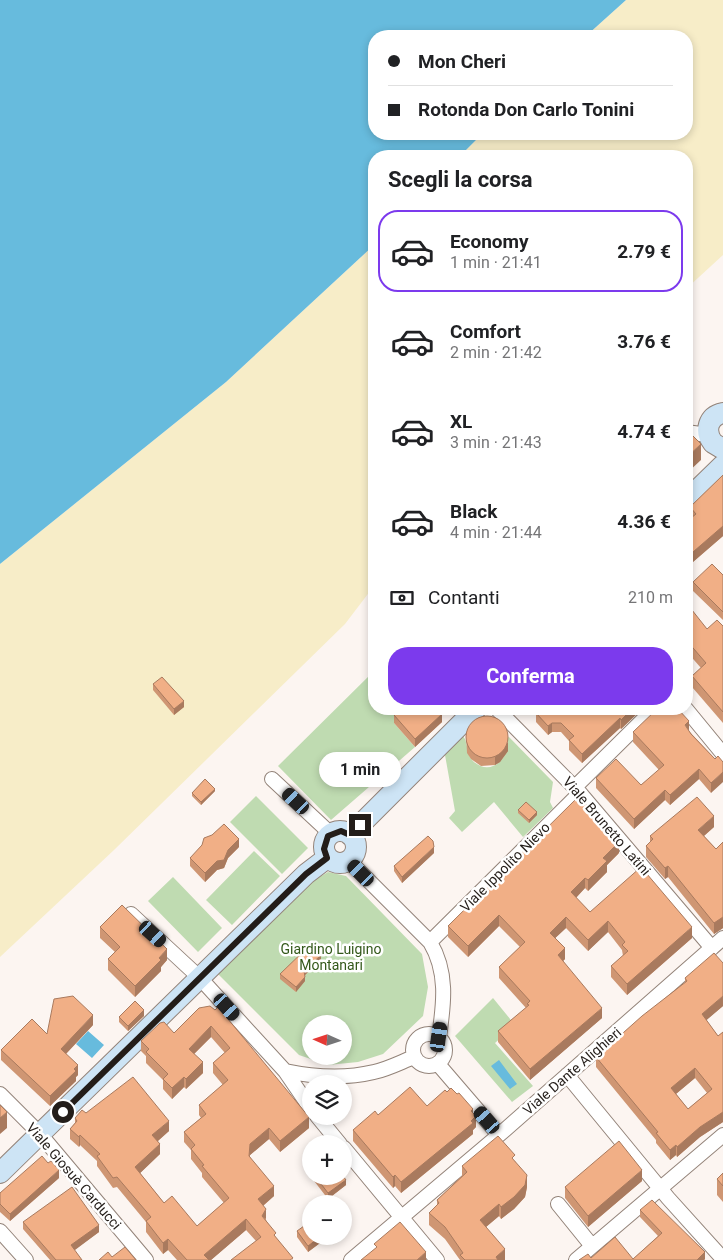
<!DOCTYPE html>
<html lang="it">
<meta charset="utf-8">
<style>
body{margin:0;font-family:Roboto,sans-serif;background:#f6f6f6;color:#202124;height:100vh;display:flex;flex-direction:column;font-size:19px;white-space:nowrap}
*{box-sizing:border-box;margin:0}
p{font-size:16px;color:#757577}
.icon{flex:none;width:28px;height:28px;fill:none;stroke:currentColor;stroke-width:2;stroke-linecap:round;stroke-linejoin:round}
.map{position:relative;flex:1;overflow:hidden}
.side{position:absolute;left:368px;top:150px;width:325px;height:565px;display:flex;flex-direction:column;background:#fff;border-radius:20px;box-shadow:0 2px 8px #0003}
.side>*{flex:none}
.top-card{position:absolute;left:368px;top:30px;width:325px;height:110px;border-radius:20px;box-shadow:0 2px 8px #0003;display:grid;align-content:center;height:110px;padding:0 20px;background:#fff}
.needle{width:32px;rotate:273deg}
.buttons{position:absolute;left:302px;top:1015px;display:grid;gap:10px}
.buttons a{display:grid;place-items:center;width:50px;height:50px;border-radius:50%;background:#fff;box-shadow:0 2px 8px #0003;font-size:25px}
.end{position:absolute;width:22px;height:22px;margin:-11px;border:6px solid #231d19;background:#fff;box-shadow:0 0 0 2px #fff}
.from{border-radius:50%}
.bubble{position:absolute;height:35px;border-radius:18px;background:#fff;box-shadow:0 2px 8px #0003;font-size:16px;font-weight:700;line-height:35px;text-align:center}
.car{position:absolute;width:15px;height:30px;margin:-15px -8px;border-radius:6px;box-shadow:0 0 4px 1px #0007;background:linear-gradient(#222 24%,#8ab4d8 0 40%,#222 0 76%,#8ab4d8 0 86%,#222 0)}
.top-card b{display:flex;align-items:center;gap:18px;height:48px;font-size:19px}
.top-card b+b{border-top:1px solid #e0e0e0}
.top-card i{width:12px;height:12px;background:#202124}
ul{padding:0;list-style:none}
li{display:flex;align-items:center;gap:15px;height:82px;margin:0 10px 8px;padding:0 10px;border:2px solid transparent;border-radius:20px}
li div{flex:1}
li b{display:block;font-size:19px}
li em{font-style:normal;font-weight:700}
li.active{border-color:#7c3aed}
li>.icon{width:45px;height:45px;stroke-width:1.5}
h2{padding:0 20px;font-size:22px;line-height:60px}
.pay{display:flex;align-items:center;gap:12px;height:55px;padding:0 20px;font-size:19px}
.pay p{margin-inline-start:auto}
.button{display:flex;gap:10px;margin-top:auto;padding:10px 20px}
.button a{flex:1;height:58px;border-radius:20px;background:#7c3aed;color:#fff;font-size:20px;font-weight:700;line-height:58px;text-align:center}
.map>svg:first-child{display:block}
</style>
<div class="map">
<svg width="723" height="1260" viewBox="0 0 723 1260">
<rect width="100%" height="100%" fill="#fcf5f1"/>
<path fill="#bfdbb1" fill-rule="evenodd" d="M 374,671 L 374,709 L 427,709 L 394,723 L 415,747 L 331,820 L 278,766 Z
M 463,736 C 469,743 465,753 473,761 C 491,778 511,757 507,738 L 509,737 L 553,782 L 550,802 L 553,808 L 523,837 L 494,802 L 462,832 L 449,818 L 455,811 L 445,755 Z
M 256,796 L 308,848 L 282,874 L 230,822 Z
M 254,851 L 280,876 L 232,925 L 206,900 Z
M 328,872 L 346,876 L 422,954 L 428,987 L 423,1016 L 383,1054 L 358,1062 L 328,1065 L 299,1055 L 218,974 L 313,881 ZM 311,1024 L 344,1024 L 344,1056 L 311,1056 Z
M 173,877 L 222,928 L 198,952 L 148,901 Z
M 493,998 L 515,1025 L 495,1043 L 533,1086 L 512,1102 L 455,1036 Z"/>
<path fill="#f7edc8" d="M 626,0 L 723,0 L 723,255 L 686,289 L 686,156 L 460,156 L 482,134 L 686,134 L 686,36 L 586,36 Z
M 374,245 L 374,586 L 345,624 L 114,850 L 0,957 L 0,564 L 226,382 Z"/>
<path fill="#67bbdd" d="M 0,0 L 626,0 L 586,36 L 374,36 L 374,134 L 482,134 L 460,156 L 374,156 L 374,245 L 226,382 L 0,564 Z
M 88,1031 L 104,1045 L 92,1058 L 76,1044 Z
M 499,1060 L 517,1084 L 510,1089 L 491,1066 Z"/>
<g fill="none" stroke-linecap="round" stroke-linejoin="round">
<defs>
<path id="street" d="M 686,432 L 708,435
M 497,709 L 580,793 L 712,948
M 686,709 L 723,754
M 272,779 L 331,834
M 575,787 L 654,709
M 349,861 L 430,942 C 448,972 444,1003 439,1037
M 131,914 L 200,978 L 285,1071 L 311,1109
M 430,942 L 580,793
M413 1050a16 16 0 1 1 32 0a16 16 0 1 1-32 0Z
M 438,1064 L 499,1135
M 285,1071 C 314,1077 345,1079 374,1072 C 388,1069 401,1062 414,1057
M 567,1075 L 668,1198 L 723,1259
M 0,1094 L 40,1134 L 146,1260
M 317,1116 L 340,1144
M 344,1148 L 437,1260
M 558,1204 L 592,1246
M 0,1231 L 26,1260
M 351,1260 L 499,1135 L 723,938
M 576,1260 L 723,1135"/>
<path id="secondary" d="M 723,413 C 708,416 704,431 713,443 L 723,449
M 686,501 L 723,465
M324 847a16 16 0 1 1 32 0a16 16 0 1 1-32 0Z
M 350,835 L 476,709
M 0,1173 L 306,874 L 327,858"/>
</defs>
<use href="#street" stroke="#938379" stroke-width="16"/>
<use href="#secondary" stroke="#938379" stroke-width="22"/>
<use href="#street" stroke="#fff" stroke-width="14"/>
<use href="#secondary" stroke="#cde4f5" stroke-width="20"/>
</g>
<path fill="#cf9673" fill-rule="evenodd" d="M 723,475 L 723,536 L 686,568 L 686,522 L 691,518 L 690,517 L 690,507 Z
M 374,494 L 374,511 L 369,506 L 369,498 Z
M 374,513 L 374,524 L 372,522 L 372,515 Z
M 723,575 L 723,620 L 693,591 L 693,582 Z
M 686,606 L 707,629 L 723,626 L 723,723 L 692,687 L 692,676 L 701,668 L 687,652 Z
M 153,684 L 184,707 L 174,715 L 153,690 Z
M 439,709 L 442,722 L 415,747 L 394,723 L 394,715 L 414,713 Z
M 576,709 L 642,709 L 621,729 L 620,728 L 582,763 L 569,750 L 569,741 L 561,732 L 552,732 L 548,735 L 536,722 L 536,713 L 575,710 Z
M 689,731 L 715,759 L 711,793 L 699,779 L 670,805 L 665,800 L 634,829 L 596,788 L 596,778 L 641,785 L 659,770 L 633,742 L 633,732 Z
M 466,732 L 508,751 L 500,762 L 495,765 L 481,766 L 471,759 L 467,753 Z
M 215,791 L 201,805 L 192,796 L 192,793 Z
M 518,810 L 537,815 L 529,823 L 518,813 Z
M 714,827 L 704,836 L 716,849 L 723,842 L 723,928 L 714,934 L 668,877 L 665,879 L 646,857 L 646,846 L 650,842 L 650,836 Z
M 239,847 L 228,858 L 224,868 L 217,870 L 205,882 L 190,866 L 190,858 Z
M 434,853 L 402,883 L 394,871 L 394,866 Z
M 619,853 L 607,865 L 607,872 L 588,891 L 585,888 L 576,898 L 590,912 L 692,938 L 627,995 L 611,977 L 611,966 L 623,956 L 622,950 L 608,932 L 588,951 L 566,928 L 555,938 L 565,959 L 563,961 L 602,1018 L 530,1080 L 498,1042 L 498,1031 L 526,1008 L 499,978 L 499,967 L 520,947 L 499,926 L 468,957 L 448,937 L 448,926 Z
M 100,927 L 167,960 L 161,967 L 161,971 L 135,997 L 108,970 L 108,959 L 115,952 L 100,938 Z
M 321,959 L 305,975 L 305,981 L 296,992 L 280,979 L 280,974 Z
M 685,978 L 723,1006 L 706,1020 L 718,1036 L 723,1032 L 723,1122 L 700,1137 L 677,1157 L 676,1155 L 670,1160 L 656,1143 L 656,1140 L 596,1067 L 596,1057 L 685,983 ZM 695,1078 L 707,1093 L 688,1109 L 676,1094 Z
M 199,1008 L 309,1128 L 280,1152 L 269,1139 L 250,1155 L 250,1157 L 274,1196 L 263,1206 L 266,1220 L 276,1238 L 293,1260 L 256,1241 L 246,1230 L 211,1260 L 177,1260 L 168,1250 L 163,1254 L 146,1232 L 146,1222 L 117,1187 L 113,1188 L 97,1166 L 97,1161 L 80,1145 L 79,1147 L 70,1139 L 70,1129 L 75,1123 L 75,1118 L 86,1113 L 169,1131 L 158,1141 L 160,1154 L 140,1173 L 164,1203 L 197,1226 L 224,1203 L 202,1177 L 202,1173 L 191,1159 L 191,1150 L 184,1142 L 184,1132 L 201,1118 L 199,1115 L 199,1105 L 223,1085 L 213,1073 L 213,1063 L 225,1053 L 211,1037 L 194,1054 L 203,1073 L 186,1089 L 184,1087 L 172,1099 L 163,1089 L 163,1080 L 146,1063 L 146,1056 L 141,1051 L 141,1041 L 174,1033 Z
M 144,1016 L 128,1031 L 119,1022 L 119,1017 Z
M 93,1025 L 66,1054 L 78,1075 L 76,1077 L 76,1081 L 50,1106 L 1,1060 L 1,1050 L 47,1034 Z
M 447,1092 L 457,1094 L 473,1113 L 476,1127 L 473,1130 L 473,1134 L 401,1193 L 395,1186 L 393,1188 L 353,1141 L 353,1130 L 378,1115 L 427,1106 Z
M 515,1161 L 527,1187 L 525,1197 L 514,1209 L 501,1219 L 499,1216 L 486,1227 L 505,1260 L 460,1260 L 445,1239 L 429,1225 L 429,1213 L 437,1206 L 437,1200 L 462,1176 L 462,1166 Z
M 311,1165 L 311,1176 L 343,1176 L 346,1185 L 328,1199 L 308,1173 L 308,1167 Z
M 723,1173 L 723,1202 L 717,1195 L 717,1179 Z
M 59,1178 L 10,1221 L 0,1212 L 0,1193 Z
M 642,1181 L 588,1227 L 565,1198 L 565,1187 Z
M 640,1210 L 705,1259 L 704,1260 L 579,1260 L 591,1258 L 633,1259 L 658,1236 L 640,1217 Z
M 23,1222 L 99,1232 L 74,1250 L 82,1260 L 50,1260 L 23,1229 Z
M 297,1231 L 324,1236 L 324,1240 L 308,1252 L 297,1237 Z"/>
<path fill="#a97a5e" d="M 701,444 L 701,460 L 686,474 L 686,458 Z
M 723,526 L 723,536 L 686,568 L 686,558 Z
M 688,579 L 688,589 L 686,591 L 686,581 Z
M 687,641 L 687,652 L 686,653 L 686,642 Z
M 184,701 L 184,707 L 174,715 L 174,709 Z
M 632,709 L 642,709 L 621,729 L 621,720 Z
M 442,714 L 442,722 L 415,747 L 415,739 Z
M 620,718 L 620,728 L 582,763 L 582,754 Z
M 689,721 L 689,731 L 685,725 Z
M 552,723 L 552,732 L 548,735 L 548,726 Z
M 508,742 L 508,751 L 500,762 L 495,765 L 495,757 Z
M 699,769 L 699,779 L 670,805 L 670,795 Z
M 723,772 L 723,782 L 711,793 L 711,783 Z
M 215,789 L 215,791 L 201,805 L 201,802 Z
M 665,790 L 665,800 L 634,829 L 634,819 Z
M 537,812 L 537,815 L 529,823 L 529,820 Z
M 714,816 L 714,827 L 698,841 L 698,830 Z
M 239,839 L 239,847 L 228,858 L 224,868 L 217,870 L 205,882 L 205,873 Z
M 619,842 L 619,853 L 607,865 L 607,872 L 588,891 L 588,880 L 603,858 Z
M 434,847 L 434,853 L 402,883 L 402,877 Z
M 668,866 L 668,877 L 665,879 L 665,868 Z
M 585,878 L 585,888 L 571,903 L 571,892 Z
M 499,915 L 499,926 L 468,957 L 468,946 Z
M 566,917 L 566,928 L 550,943 L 550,933 Z
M 723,917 L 723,928 L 714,934 L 714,923 Z
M 608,921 L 608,932 L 588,951 L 588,940 Z
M 692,927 L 692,938 L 627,995 L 627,984 Z
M 565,948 L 565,959 L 558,966 L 558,955 Z
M 167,949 L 167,960 L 161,967 L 161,971 L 135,997 L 135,986 L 159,958 Z
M 321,955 L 321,959 L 304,976 L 304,971 Z
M 305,977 L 305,981 L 296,992 L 296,987 Z
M 723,996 L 723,1006 L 702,1024 L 702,1014 Z
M 602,1008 L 602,1018 L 530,1080 L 530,1069 Z
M 144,1010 L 144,1016 L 128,1031 L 128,1026 Z
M 93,1015 L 93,1025 L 61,1059 L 61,1049 Z
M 211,1026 L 211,1037 L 189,1059 L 189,1049 Z
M 203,1062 L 203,1073 L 186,1089 L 186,1079 Z
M 78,1065 L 78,1075 L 76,1077 L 76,1081 L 50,1106 L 50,1096 Z
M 695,1068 L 695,1078 L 671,1098 L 671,1088 Z
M 184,1077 L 184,1087 L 172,1099 L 172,1088 Z
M 473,1109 L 473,1118 L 476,1116 L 476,1127 L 473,1130 L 473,1134 L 401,1193 L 401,1182 Z
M 7,1112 L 7,1128 L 0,1134 L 0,1118 Z
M 723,1112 L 723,1122 L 700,1137 L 677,1157 L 677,1147 L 700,1127 Z
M 309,1117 L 309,1128 L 280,1152 L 280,1141 Z
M 169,1121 L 169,1131 L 152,1146 L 152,1135 Z
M 269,1128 L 269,1139 L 250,1155 L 249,1166 L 250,1144 Z
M 80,1135 L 80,1145 L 79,1147 L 79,1137 Z
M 160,1144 L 160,1154 L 135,1178 L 135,1167 Z
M 676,1145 L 676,1155 L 670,1160 L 670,1150 Z
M 59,1170 L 59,1178 L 10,1221 L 10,1214 Z
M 642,1170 L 642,1181 L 588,1227 L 588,1216 Z
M 395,1175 L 395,1186 L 393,1188 L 393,1177 Z
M 527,1175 L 527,1187 L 525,1197 L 514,1209 L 501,1219 L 501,1207 Z
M 346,1180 L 346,1185 L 328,1199 L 328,1193 Z
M 274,1186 L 274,1196 L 258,1210 L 258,1199 Z
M 499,1204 L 499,1216 L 480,1232 L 480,1220 Z
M 266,1209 L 266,1219 L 262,1216 Z
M 246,1219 L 246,1230 L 211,1260 L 204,1260 L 204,1255 Z
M 99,1225 L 99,1232 L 71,1253 L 71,1245 Z
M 321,1236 L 324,1236 L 324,1240 L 308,1252 L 308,1246 Z
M 168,1239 L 168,1250 L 163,1254 L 163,1243 Z
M 505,1249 L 505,1260 L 496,1260 L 496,1257 Z
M 426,1252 L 426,1260 L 417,1260 Z
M 705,1252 L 705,1259 L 704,1260 L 697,1260 Z"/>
<path fill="#f1af86" stroke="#a97a5e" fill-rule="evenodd" d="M 686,429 L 701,444 L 686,458 Z
M 723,475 L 723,526 L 686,558 L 686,522 L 696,514 L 690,507 Z
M 374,494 L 374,504 L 369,498 Z
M 712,564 L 723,575 L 723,612 L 693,582 Z
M 688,605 L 707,629 L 717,620 L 723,626 L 723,712 L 692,676 L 706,663 L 687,641 L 686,642 L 686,606 Z
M 162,677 L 184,701 L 174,709 L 153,684 Z
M 400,709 L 409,709 L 414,713 L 418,709 L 438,709 L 442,714 L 415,739 L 394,715 Z
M 540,709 L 573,709 L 575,710 L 576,709 L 632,709 L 621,720 L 620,718 L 582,754 L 569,740 L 574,736 L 561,723 L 552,723 L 548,726 L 536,713 Z
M 657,709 L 678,709 L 689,721 L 685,725 L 691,734 L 715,759 L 718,756 L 723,762 L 723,772 L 711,783 L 699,769 L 670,795 L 665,790 L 634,819 L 596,778 L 616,759 L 641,785 L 664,765 L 633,732 Z
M466 737a21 21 0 1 1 42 0a21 21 0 1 1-42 0Z
M 205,779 L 215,789 L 201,802 L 192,793 Z
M 579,796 L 619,842 L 603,858 L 607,861 L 588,880 L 585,878 L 571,892 L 590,912 L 641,867 L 692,927 L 627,984 L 611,966 L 628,951 L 622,945 L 625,942 L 608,921 L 588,940 L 566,917 L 550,933 L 565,948 L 558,955 L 602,1008 L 530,1069 L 498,1031 L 529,1005 L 527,1004 L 530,1001 L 499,967 L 525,942 L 499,915 L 468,946 L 448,926 Z
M 697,797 L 714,816 L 698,830 L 716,849 L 723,842 L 723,917 L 714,923 L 668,866 L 665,868 L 646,846 L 653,839 L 650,836 Z
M 526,802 L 537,812 L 529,820 L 518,810 Z
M 224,824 L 239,839 L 228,850 L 224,860 L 217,861 L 205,873 L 190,858 L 202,845 L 204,838 L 212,835 Z
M 428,836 L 433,841 L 434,847 L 402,877 L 394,866 Z
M 122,905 L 167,949 L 159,958 L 161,960 L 135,986 L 108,959 L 120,947 L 100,927 Z
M 311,944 L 321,955 L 304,971 L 305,977 L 296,987 L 280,974 Z
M 714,953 L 723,963 L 723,996 L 702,1014 L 718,1036 L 723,1032 L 723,1112 L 700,1127 L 677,1147 L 676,1145 L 670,1150 L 656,1133 L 658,1132 L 596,1057 L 642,1016 L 687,981 L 685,978 ZM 695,1068 L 712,1089 L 688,1109 L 671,1088 Z
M 73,996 L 93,1015 L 61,1049 L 78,1065 L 74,1069 L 76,1071 L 50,1096 L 1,1050 L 32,1019 L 47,1034 L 54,999 Z
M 135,1001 L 144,1010 L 128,1026 L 119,1017 Z
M 210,1006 L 215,1010 L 218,1007 L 309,1117 L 280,1141 L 269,1128 L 250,1144 L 249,1156 L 274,1186 L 258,1199 L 266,1209 L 262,1216 L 276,1233 L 274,1235 L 293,1258 L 290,1260 L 231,1260 L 261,1237 L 246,1219 L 204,1255 L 209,1260 L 187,1260 L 168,1239 L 163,1243 L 146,1221 L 151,1217 L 117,1177 L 113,1178 L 97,1156 L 100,1154 L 80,1135 L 79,1137 L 70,1129 L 77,1121 L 75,1118 L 82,1110 L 86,1113 L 133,1077 L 169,1121 L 152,1135 L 160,1144 L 135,1167 L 164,1203 L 172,1196 L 197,1226 L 229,1198 L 202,1166 L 204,1165 L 191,1149 L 195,1145 L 184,1132 L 206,1114 L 199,1105 L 228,1080 L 213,1063 L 230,1048 L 211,1026 L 189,1049 L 203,1062 L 186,1079 L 184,1077 L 172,1088 L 163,1079 L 168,1074 L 146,1052 L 149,1049 L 141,1041 L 160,1023 L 164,1022 L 174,1033 L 199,1008 Z
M 410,1087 L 427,1106 L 445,1090 L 447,1092 L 451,1088 L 457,1094 L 459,1093 L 473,1109 L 471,1111 L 476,1116 L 471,1121 L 473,1123 L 401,1182 L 395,1175 L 393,1177 L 353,1130 L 375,1111 L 378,1115 Z
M 0,1105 L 7,1112 L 0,1118 Z
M 498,1136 L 515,1155 L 512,1158 L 527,1175 L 525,1185 L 514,1197 L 501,1207 L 499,1204 L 480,1220 L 505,1249 L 496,1257 L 498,1260 L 465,1260 L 460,1255 L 463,1253 L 445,1227 L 429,1213 L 439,1203 L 437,1200 L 467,1172 L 462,1166 Z
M 619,1141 L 642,1170 L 588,1216 L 565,1187 Z
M 42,1156 L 48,1163 L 51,1161 L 59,1170 L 10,1214 L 0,1204 L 0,1193 Z
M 311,1165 L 311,1171 L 308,1167 Z
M 723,1173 L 723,1186 L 717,1179 Z
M 315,1176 L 343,1176 L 346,1180 L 328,1193 Z
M 72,1187 L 99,1225 L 71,1245 L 82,1260 L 56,1260 L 23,1222 Z
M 652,1200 L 705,1252 L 697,1260 L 579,1260 L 588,1254 L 591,1258 L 615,1237 L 633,1259 L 662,1233 L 640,1210 Z
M 311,1221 L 311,1236 L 321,1236 L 308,1246 L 297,1231 Z
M 400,1222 L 426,1252 L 417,1260 L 361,1260 L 377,1247 L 374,1244 Z
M 125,1247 L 136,1260 L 99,1260 L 108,1252 L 112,1257 Z"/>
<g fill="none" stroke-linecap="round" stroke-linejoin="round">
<path stroke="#231d19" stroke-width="6" d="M 63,1112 L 306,874 L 327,858 L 324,849 L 328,836 L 341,831 L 350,835 L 360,825"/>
</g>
<g text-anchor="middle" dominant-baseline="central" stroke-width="5" stroke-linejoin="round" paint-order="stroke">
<g font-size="14" fill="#231d19" stroke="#fff">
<text transform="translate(607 826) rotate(49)">Viale Brunetto Latini</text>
<text transform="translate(505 867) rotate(-45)">Viale Ippolito Nievo</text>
<text transform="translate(572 1071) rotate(-41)">Viale Dante Alighieri</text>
<text transform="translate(74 1176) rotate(49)">Viale Giosuè Carducci</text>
</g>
<g font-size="14" fill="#33581a" stroke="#fff">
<text x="331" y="949">Giardino Luigino<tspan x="331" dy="16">Montanari</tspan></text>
</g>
</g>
</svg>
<div class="buttons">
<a><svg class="needle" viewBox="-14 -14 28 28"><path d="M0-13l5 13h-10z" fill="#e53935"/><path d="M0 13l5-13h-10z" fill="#757577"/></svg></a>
<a><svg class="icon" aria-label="layers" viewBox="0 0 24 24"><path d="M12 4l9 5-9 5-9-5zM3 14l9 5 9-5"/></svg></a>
<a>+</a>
<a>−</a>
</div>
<i class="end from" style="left:63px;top:1112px"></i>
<i class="end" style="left:360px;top:825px"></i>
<div class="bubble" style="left:319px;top:752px;width:82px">1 min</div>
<i class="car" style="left:296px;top:801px;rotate:313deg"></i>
<i class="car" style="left:361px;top:873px;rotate:315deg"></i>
<i class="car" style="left:153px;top:934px;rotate:132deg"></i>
<i class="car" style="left:227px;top:1007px;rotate:138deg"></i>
<i class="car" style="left:439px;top:1037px;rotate:8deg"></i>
<i class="car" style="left:487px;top:1120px;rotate:319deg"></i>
<div class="top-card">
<b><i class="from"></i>Mon Cheri</b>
<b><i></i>Rotonda Don Carlo Tonini</b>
</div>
<section class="side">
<h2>Scegli la corsa</h2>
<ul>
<li class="active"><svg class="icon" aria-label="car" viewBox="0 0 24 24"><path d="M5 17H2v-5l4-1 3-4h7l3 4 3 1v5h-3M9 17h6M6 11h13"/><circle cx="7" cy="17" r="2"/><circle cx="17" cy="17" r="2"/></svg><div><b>Economy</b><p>1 min · 21:41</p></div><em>2.79 €</em></li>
<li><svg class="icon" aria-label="car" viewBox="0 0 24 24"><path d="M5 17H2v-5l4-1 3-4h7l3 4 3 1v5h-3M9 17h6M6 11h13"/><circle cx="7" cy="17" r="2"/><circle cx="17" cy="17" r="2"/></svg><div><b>Comfort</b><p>2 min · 21:42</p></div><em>3.76 €</em></li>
<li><svg class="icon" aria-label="car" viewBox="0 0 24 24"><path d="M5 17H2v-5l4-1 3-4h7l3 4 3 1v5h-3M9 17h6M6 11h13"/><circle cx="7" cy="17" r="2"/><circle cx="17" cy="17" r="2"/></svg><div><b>XL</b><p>3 min · 21:43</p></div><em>4.74 €</em></li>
<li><svg class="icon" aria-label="car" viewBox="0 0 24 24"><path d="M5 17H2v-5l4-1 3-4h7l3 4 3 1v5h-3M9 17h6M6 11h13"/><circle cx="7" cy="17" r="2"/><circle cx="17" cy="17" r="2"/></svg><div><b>Black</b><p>4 min · 21:44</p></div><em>4.36 €</em></li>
</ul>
<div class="pay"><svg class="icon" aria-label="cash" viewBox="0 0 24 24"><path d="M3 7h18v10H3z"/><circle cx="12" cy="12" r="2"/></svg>Contanti<p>210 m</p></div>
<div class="button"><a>Conferma</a></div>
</section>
</div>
